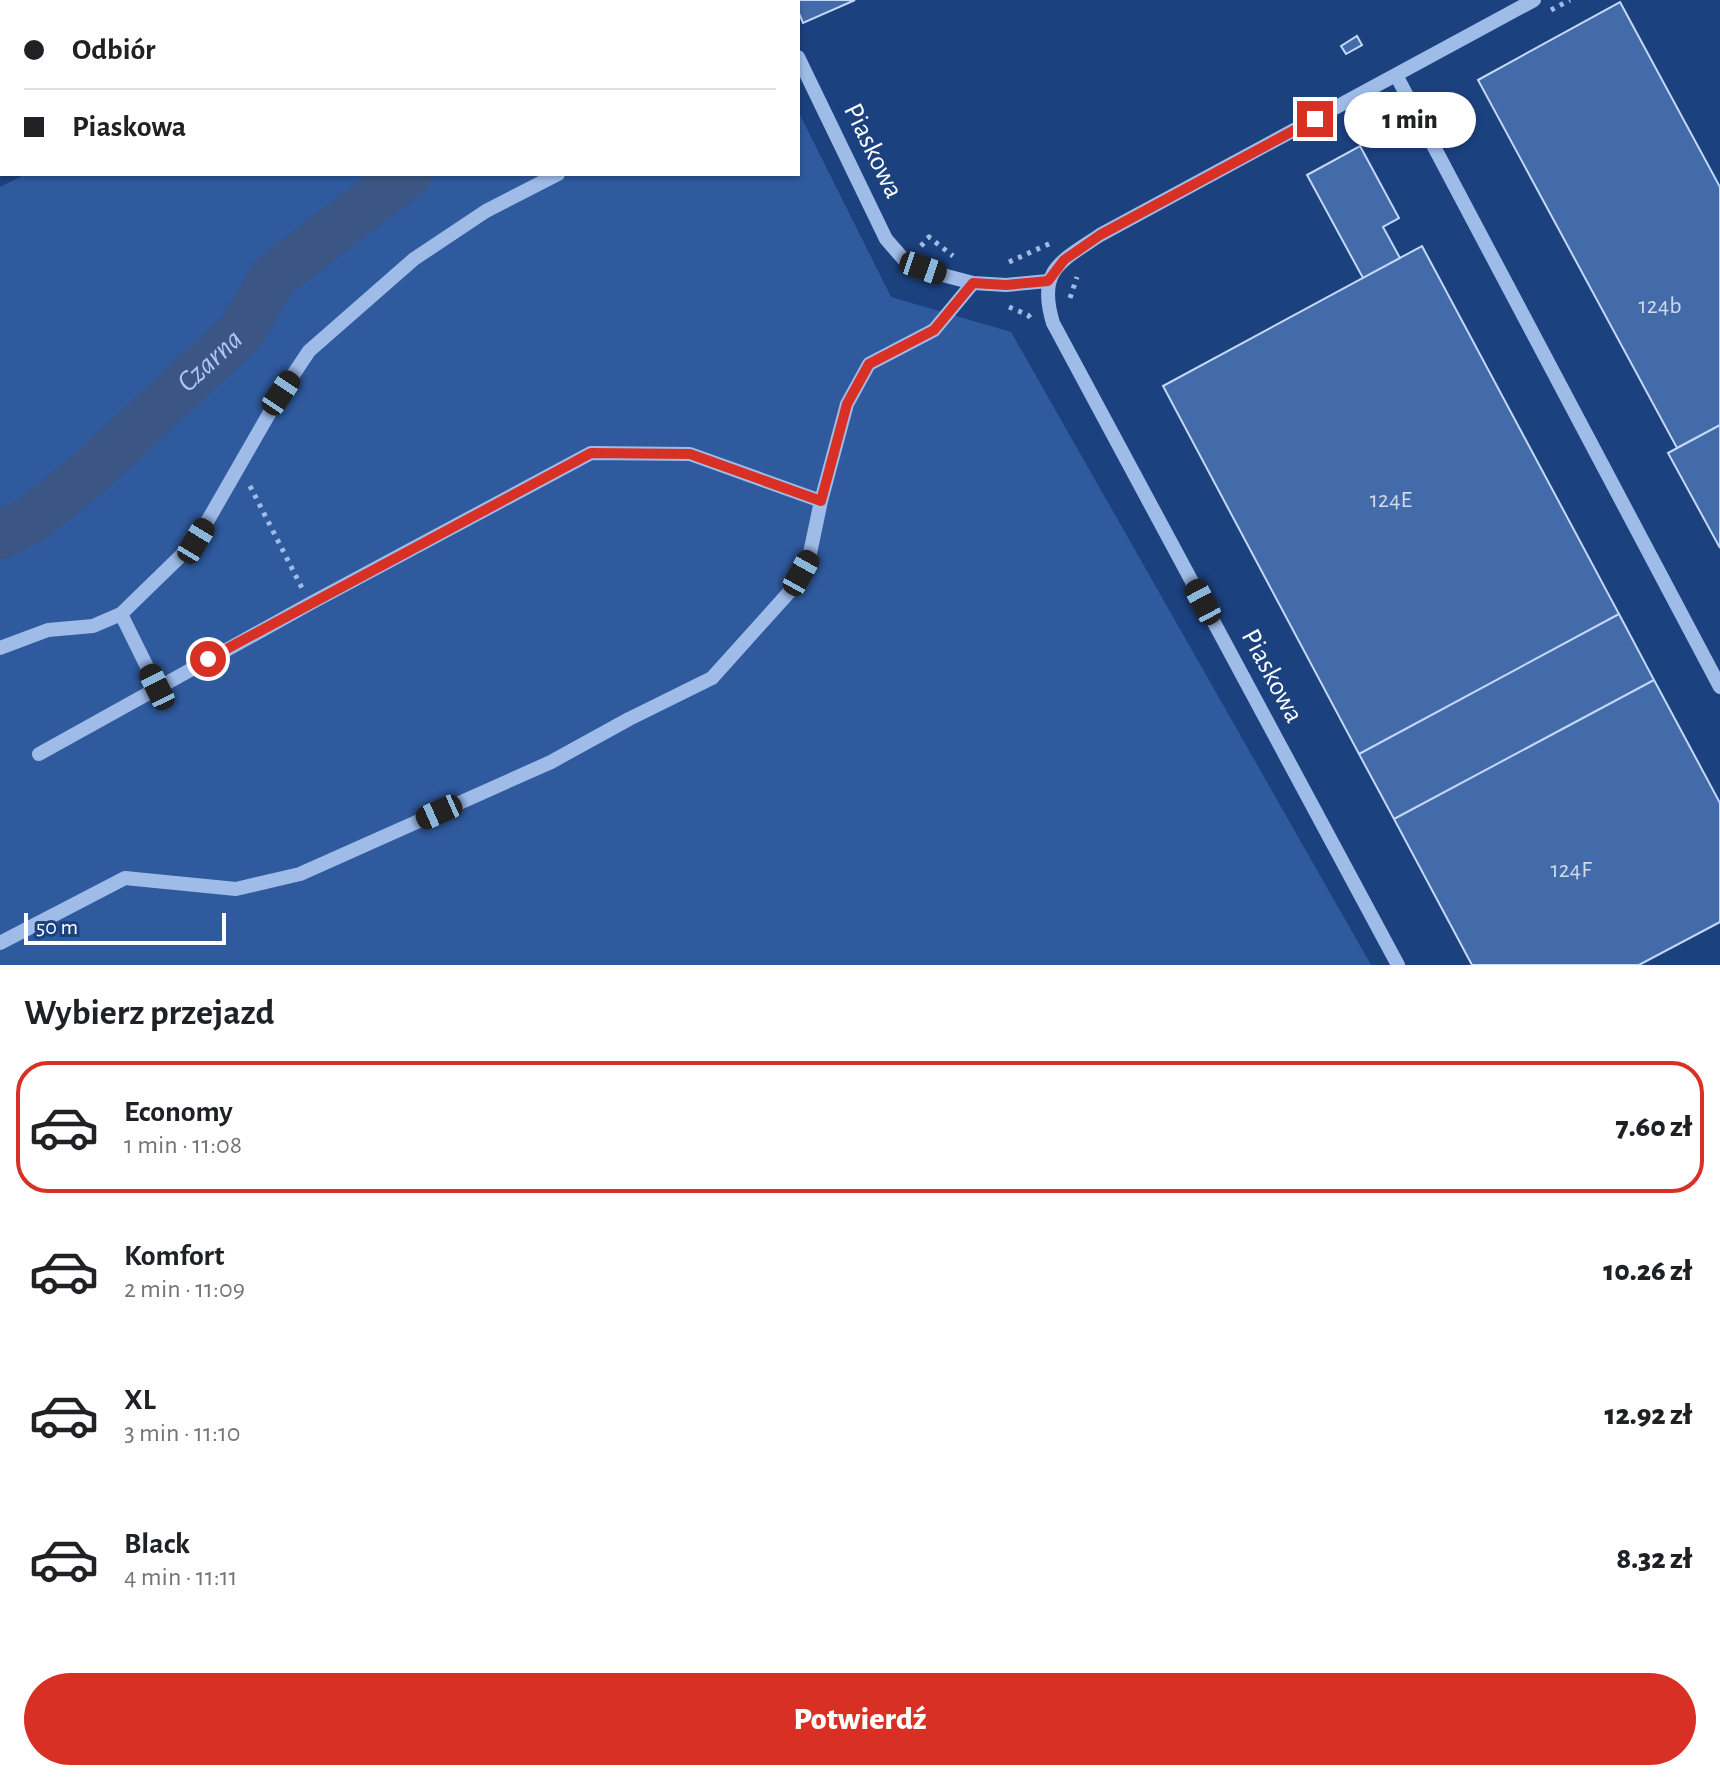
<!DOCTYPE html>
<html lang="pl">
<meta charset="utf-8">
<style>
body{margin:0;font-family:"Alegreya Sans",sans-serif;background:#f2f2f2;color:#202124;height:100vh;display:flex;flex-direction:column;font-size:30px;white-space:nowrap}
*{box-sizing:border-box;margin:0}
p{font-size:26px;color:#757577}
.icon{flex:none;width:44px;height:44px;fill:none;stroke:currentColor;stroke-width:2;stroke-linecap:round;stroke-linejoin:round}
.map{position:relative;height:965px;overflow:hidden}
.details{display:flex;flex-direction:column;background:#fff;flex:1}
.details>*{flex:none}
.hud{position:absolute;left:0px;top:0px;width:800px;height:176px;box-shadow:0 2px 6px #0004;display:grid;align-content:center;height:176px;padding:0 24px;background:#fff}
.scale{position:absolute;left:24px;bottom:20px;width:202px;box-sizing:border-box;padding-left:8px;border:4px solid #fff;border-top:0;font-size:22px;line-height:28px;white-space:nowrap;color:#fff;-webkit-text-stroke:6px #1c417f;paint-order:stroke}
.end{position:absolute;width:36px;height:36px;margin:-18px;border:10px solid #d93025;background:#fff;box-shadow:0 0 0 4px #fff}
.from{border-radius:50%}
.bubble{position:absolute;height:56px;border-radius:28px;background:#fff;box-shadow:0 2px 6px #0004;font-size:26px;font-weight:800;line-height:56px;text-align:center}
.car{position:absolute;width:24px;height:48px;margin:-24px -12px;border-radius:10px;box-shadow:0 0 6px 2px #0007;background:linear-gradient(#222 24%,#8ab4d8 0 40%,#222 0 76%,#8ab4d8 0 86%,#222 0)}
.hud b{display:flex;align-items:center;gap:28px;height:76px;font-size:30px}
.hud b+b{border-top:2px solid #e0e0e0}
.hud i{width:20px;height:20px;background:#202124}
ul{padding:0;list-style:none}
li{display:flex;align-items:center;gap:24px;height:132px;margin:0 16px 12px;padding:0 8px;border:4px solid transparent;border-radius:32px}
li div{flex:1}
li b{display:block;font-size:30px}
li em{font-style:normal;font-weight:800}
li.active{border-color:#d93025}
li>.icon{width:72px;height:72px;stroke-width:1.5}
h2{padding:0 24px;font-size:36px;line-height:96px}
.action{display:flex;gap:16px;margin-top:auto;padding:16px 24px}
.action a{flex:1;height:92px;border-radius:48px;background:#d93025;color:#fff;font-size:32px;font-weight:800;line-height:92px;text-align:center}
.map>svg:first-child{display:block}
</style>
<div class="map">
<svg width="1720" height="965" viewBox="0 0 1720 965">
<rect width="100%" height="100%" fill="#1c417f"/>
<path fill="#2f5a9e" d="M 294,0 L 742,0 L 743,2 L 290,2 Z
M 798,111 L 891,297 L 1011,332 L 1371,965 L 0,965 L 0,187 L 26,174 L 798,174 Z"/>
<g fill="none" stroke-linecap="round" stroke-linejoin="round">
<g stroke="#3b5684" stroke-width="48">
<path d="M 642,2 L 645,0"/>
<path id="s1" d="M 0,535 L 29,521 L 88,474 L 241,332 L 274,276 L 408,174"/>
</g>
</g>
<path fill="#446ba9" stroke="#c4d8f7" stroke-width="2" d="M 796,0 L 855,0 L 803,23 L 798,11 L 798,2 L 794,1 Z
M 1620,2 L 1720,187 L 1720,425 L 1677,448 L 1478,80 Z
M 1357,36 L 1362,45 L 1346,54 L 1341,46 Z
M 1360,146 L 1399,218 L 1383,227 L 1400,258 L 1363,278 L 1307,175 Z
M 1422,246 L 1619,614 L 1359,754 L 1163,386 Z
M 1720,425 L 1720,548 L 1668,453 Z
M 1619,614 L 1654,680 L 1394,819 L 1359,754 Z
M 1654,680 L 1720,803 L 1720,922 L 1639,965 L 1472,965 L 1394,819 Z"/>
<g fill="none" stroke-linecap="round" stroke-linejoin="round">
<path stroke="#9fbce9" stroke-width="5" stroke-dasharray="4 6" stroke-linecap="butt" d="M 1551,10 L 1570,0
M 921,246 L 929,237 L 953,256
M 1009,262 L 1051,243
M 1070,298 L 1077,277
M 1009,307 L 1028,315 L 1031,319
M 250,486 L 302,588"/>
<path stroke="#9fbce9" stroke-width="14" d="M 767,0 L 768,2
M 187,2 L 191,0
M 218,2 L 220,0
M 798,57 L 886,239 L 906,262 L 939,274 L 973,283 L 1006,285 L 1048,281
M 1396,75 L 1720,687
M 0,162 L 2,161
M 121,614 L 157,687
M 0,648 L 48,630 L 93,626 L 121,614 L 196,541 L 281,393 L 309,351 L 414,259 L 486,211 L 558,174
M 39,754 L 311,603 L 591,453 L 690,454 L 821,501
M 0,943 L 125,878 L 236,889 L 300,874 L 551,762 L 629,719 L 712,678 L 792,589 L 809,558 L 821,501 L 847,404 L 869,364 L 934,330 L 973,283
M 1398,965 L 1053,323 C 1037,270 1060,262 1100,235 L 1534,0"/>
</g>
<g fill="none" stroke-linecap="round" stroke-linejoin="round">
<path stroke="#d93025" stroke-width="10" d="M 208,659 L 591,453 L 690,454 L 821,501 L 847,404 L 869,364 L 934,330 L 973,283 L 1006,285 L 1048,281 L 1064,260 L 1100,235 L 1315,119"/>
</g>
<g text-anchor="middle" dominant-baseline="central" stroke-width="7" stroke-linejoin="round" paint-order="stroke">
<g font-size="24" fill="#d0daea">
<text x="1660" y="306">124b</text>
<text x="1391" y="500">124E</text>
<text x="1571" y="870">124F</text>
</g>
<g font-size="28" fill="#fff" stroke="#1c417f">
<text transform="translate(873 151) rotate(64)">Piaskowa</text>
<text transform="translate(1272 676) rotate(62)">Piaskowa</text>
</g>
<g font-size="30" font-style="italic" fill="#abc6f1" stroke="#1c417f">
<text stroke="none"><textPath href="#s1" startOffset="274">Czarna</textPath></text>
</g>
</g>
</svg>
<div class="scale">50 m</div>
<i class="end from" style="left:208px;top:659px"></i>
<i class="end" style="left:1315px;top:119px"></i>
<div class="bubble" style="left:1344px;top:92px;width:132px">1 min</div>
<i class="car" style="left:923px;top:268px;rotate:109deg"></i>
<i class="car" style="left:281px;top:393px;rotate:34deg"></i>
<i class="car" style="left:196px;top:541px;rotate:31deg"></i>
<i class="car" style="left:801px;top:573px;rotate:29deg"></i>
<i class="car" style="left:1203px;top:602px;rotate:332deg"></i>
<i class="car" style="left:157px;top:687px;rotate:334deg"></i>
<i class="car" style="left:439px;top:812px;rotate:246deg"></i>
<div class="hud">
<b><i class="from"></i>Odbiór</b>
<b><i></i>Piaskowa</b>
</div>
</div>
<section class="details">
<h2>Wybierz przejazd</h2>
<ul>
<li class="active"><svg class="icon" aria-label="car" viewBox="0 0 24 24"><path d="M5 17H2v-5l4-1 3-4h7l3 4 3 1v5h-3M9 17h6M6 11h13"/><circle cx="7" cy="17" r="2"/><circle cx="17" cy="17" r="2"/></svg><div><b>Economy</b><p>1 min · 11:08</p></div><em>7.60 zł</em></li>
<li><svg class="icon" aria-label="car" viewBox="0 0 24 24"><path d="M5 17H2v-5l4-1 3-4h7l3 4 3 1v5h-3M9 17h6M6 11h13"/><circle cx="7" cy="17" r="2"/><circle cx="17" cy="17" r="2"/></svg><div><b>Komfort</b><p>2 min · 11:09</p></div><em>10.26 zł</em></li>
<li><svg class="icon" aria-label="car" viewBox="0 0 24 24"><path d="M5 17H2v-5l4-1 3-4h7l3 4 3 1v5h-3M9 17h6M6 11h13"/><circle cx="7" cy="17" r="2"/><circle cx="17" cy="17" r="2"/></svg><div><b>XL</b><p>3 min · 11:10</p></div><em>12.92 zł</em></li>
<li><svg class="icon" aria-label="car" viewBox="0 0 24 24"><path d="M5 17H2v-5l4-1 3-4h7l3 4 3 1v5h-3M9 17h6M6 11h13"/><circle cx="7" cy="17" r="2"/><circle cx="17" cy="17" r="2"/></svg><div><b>Black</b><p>4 min · 11:11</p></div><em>8.32 zł</em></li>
</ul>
<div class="action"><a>Potwierdź</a></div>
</section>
